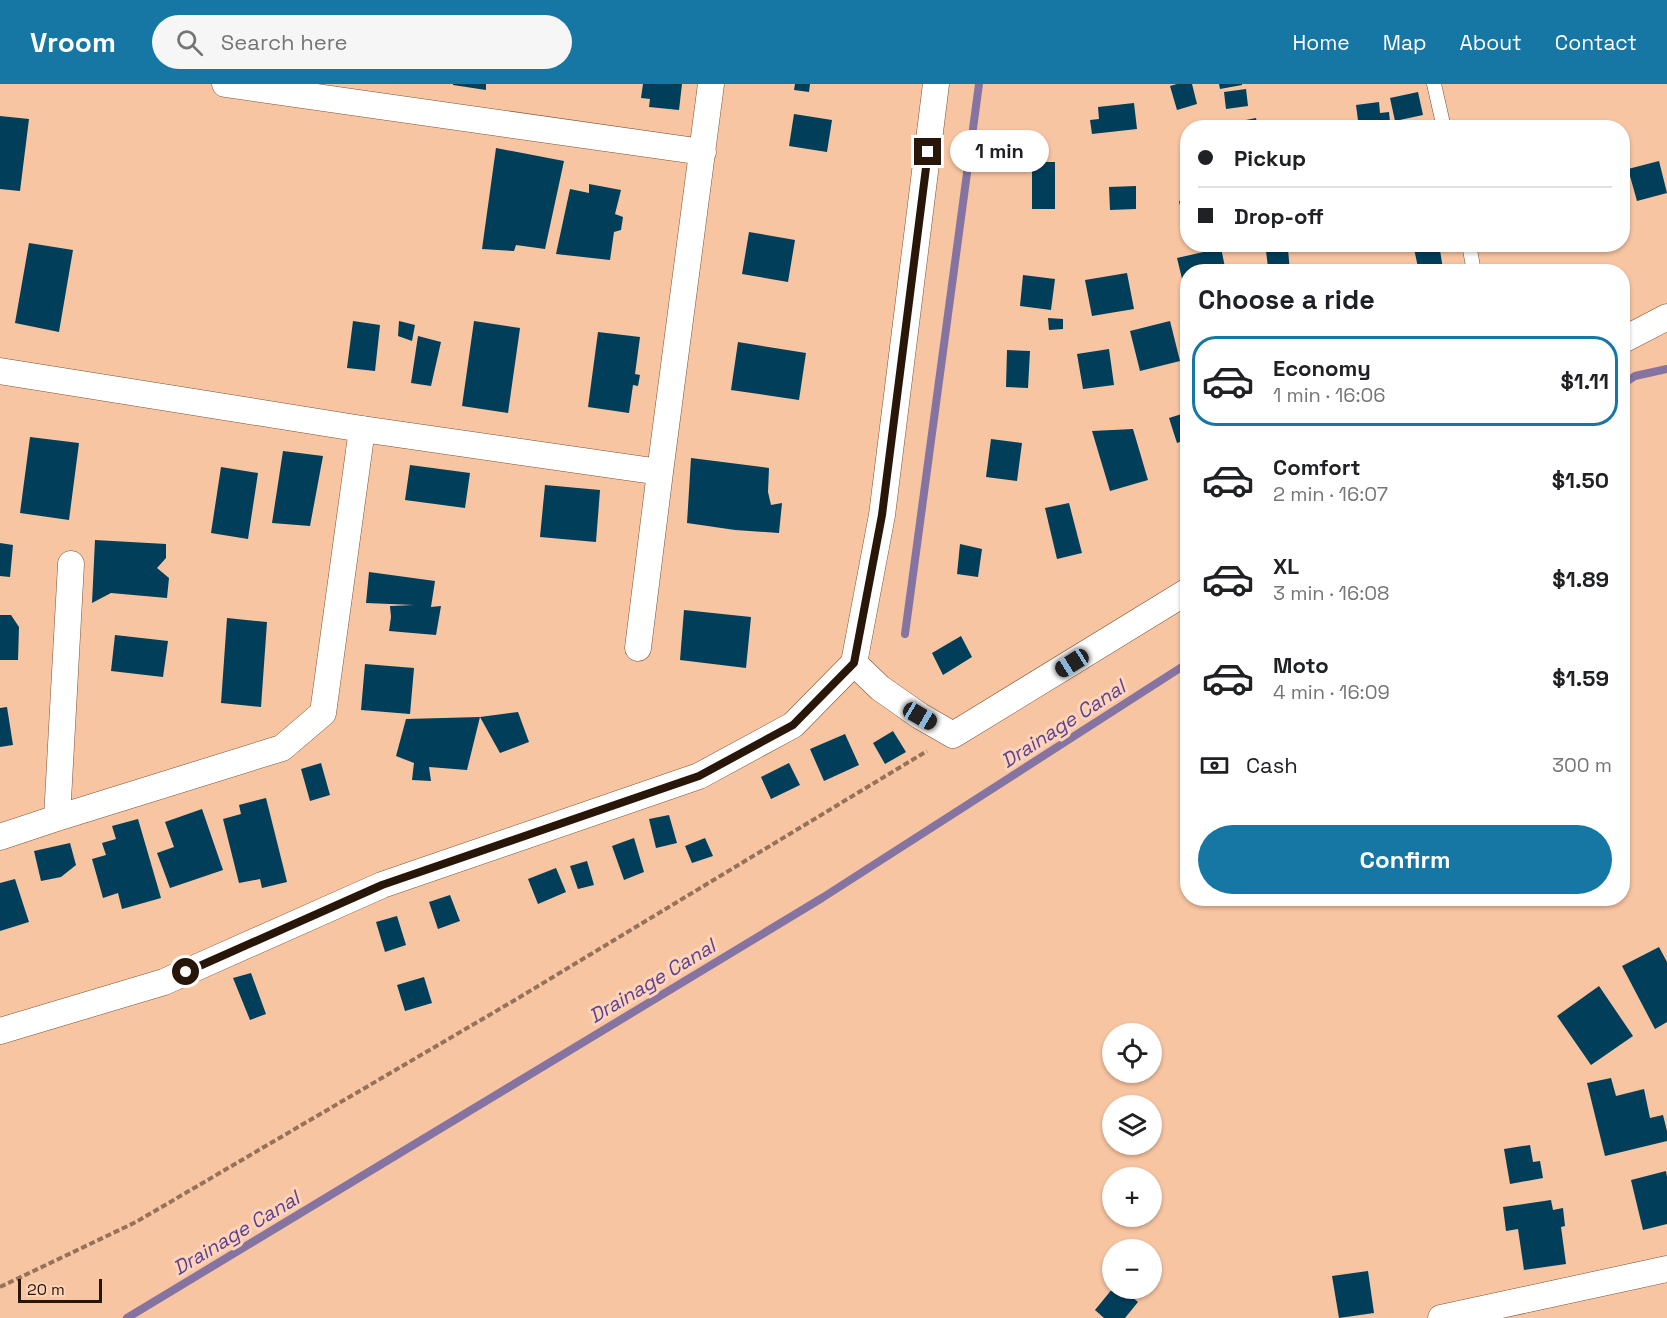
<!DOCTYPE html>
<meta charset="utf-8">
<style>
body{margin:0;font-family:"Space Grotesk",sans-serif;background:#f6f6f6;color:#202124;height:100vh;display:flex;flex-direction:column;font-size:22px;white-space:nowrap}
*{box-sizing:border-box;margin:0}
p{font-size:20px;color:#757577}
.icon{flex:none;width:33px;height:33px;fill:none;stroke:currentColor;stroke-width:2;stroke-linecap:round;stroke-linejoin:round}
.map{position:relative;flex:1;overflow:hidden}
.drawer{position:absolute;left:1180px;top:180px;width:450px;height:642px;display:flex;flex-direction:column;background:#fff;border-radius:24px;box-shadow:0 2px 4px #0004}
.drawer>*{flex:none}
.hud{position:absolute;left:1180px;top:36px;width:450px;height:132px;border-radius:24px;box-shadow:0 2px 4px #0004;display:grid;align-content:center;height:132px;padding:0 18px;background:#fff}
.buttons{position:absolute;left:1102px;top:939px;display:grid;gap:12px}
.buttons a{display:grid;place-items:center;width:60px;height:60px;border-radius:50%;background:#fff;box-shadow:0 2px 4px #0004;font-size:30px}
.scale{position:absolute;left:18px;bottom:15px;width:84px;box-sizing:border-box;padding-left:6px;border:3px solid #281609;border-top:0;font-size:16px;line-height:21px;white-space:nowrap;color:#281609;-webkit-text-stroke:4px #fed4b8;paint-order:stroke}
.end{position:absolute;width:27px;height:27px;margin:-14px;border:8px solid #281609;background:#fff;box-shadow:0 0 0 3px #fff}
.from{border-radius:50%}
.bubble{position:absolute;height:42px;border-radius:21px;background:#fff;box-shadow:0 2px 4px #0004;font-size:20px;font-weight:600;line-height:42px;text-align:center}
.car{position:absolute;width:18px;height:36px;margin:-18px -9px;border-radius:8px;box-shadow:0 0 4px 2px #0007;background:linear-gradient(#222 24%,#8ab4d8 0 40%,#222 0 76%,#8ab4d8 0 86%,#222 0)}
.hud b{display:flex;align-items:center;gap:21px;height:57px;font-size:22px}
.hud b+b{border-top:2px solid #e0e0e0}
.hud i{width:15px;height:15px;background:#202124}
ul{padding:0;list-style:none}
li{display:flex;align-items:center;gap:18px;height:90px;margin:0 12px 9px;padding:0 6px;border:3px solid transparent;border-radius:24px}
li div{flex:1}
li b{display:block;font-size:22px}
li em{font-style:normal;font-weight:600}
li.active{border-color:#1677a4}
li>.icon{width:54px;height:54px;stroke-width:1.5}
h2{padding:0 18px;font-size:27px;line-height:72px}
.pay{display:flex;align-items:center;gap:15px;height:66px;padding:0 18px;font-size:22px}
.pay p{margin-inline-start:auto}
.cta{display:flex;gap:12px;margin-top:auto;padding:12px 18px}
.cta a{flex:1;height:69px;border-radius:36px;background:#1677a4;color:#fff;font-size:24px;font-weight:600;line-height:69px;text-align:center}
header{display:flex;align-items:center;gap:36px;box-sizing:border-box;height:84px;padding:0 30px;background:#1677a4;color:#fff}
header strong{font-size:28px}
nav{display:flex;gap:33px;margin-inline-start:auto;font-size:21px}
.search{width:420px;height:54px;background:#f6f6f6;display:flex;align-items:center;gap:15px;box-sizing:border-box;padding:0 21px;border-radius:33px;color:#757577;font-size:22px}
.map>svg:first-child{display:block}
</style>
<header>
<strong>Vroom</strong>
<div class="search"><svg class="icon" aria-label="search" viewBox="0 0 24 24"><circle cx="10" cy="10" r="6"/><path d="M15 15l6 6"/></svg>Search here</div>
<nav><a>Home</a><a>Map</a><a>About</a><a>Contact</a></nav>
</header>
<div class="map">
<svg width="1667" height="1234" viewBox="0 0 1667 1234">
<rect width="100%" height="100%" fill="#f8c5a2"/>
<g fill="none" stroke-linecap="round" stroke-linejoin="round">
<path stroke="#8573a1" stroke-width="8" d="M 1623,300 L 1635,292 L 1667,285
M 905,550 L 979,0
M 127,1234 L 822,814 L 1188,579"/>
</g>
<path fill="#003e5a" d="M 453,0 L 486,0 L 486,6 L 453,1 Z
M 643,0 L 682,0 L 679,26 L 649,23 L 650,15 L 641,14 Z
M 795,0 L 810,0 L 809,8 L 794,6 Z
M 1177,0 L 1192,0 L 1197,20 L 1177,26 L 1170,2 Z
M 1219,0 L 1242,0 L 1242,1 L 1220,5 Z
M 1246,5 L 1248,22 L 1226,25 L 1224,8 Z
M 1418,8 L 1423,31 L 1395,37 L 1390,14 Z
M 1379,18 L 1380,29 L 1389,28 L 1390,38 L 1381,39 L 1381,44 L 1359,44 L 1356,21 Z
M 1134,19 L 1137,45 L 1092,50 L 1090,36 L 1099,35 L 1098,23 Z
M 794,30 L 832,36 L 827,68 L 789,62 Z
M 0,32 L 29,35 L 20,107 L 0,105 Z
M 1256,34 L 1258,44 L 1232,44 L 1231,39 Z
M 496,64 L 564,77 L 545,165 L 516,161 L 514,167 L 482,165 Z
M 1659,77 L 1667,109 L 1637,117 L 1628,85 Z
M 1032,78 L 1055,78 L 1055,125 L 1032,125 Z
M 589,100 L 621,106 L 615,130 L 623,133 L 621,146 L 614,148 L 610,176 L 556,170 L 570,105 L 589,109 Z
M 1136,102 L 1136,125 L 1110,126 L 1109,103 Z
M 1188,115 L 1188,135 L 1183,136 L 1179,117 Z
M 749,148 L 795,156 L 788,198 L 742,190 Z
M 29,159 L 73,166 L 59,248 L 15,239 Z
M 1413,160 L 1439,160 L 1443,185 L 1435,188 L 1419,188 Z
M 1221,164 L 1226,188 L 1188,188 L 1188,206 L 1185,207 L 1177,174 Z
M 1288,165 L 1290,188 L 1257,188 L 1257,184 L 1268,183 L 1266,167 Z
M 1127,189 L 1134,225 L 1092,232 L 1085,196 Z
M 1023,191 L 1055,195 L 1051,226 L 1020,222 Z
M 1048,234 L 1063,235 L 1063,245 L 1049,246 Z
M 353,237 L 380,241 L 375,287 L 347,284 Z
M 399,237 L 415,241 L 412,257 L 398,252 Z
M 474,237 L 520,244 L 508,329 L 462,322 Z
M 1170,237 L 1180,277 L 1140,287 L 1130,247 Z
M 598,248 L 640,253 L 635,290 L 640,291 L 638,302 L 633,301 L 629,329 L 588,323 Z
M 418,252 L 441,258 L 431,302 L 411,299 Z
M 738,258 L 806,269 L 799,316 L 731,306 Z
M 1109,265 L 1114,301 L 1083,305 L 1077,270 Z
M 1007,266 L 1030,267 L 1028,304 L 1006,303 Z
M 1188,328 L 1188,355 L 1177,359 L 1169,334 Z
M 1133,345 L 1148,396 L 1110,407 L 1092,347 Z
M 30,353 L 79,359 L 69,436 L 20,429 Z
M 991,355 L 1022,359 L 1017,397 L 986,393 Z
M 283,367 L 323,372 L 310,442 L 272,439 Z
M 691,374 L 769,384 L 768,408 L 771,421 L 782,419 L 779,449 L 735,446 L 687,439 Z
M 410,381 L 470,389 L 465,424 L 405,416 Z
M 221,383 L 258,389 L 248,455 L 211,449 Z
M 545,401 L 600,406 L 596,458 L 540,453 Z
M 1069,419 L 1082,469 L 1057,475 L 1045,424 Z
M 95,456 L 166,460 L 166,474 L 157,484 L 169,494 L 167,514 L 111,509 L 92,519 Z
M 0,459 L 13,461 L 10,493 L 0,492 Z
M 960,460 L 982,465 L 978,493 L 957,490 Z
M 369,488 L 435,497 L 431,523 L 441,522 L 436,551 L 389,547 L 391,533 L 390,522 L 414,521 L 366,519 Z
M 684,526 L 751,533 L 746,584 L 680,576 Z
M 0,531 L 11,531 L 19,543 L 18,576 L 0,576 Z
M 227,534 L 267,538 L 261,623 L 221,619 Z
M 115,551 L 168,557 L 163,593 L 111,587 Z
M 961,552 L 972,573 L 943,591 L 932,569 Z
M 365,580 L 414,584 L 410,630 L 361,626 Z
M 7,623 L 13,661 L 0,663 L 0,624 Z
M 518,628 L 529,658 L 500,669 L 480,633 L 467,686 L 429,683 L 431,697 L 412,696 L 414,679 L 396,672 L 406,635 L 480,633 Z
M 893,647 L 906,668 L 885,680 L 873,659 Z
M 845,650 L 859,681 L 824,697 L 810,665 Z
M 321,679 L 330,711 L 310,717 L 301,685 Z
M 789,679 L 800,701 L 771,715 L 761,693 Z
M 266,714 L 287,798 L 262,804 L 260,795 L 239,799 L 223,735 L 241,730 L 239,721 Z
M 202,725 L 223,786 L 170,804 L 157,769 L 174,763 L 165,738 Z
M 669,731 L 677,759 L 656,764 L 649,735 Z
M 138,735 L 161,814 L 122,825 L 118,809 L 103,814 L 92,775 L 106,771 L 102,759 L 116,755 L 112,742 Z
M 634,754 L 644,788 L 624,796 L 612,762 Z
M 705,754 L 713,772 L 692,779 L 685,762 Z
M 70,759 L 76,781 L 61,793 L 41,797 L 34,767 Z
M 587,777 L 594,801 L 578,805 L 570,782 Z
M 556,784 L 566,808 L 538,820 L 528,795 Z
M 15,795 L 29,838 L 0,847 L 0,799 Z
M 450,811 L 460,837 L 438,845 L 429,818 Z
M 397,832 L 406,861 L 385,868 L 376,838 Z
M 1659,863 L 1667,878 L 1667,938 L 1655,945 L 1622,882 Z
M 251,889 L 266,930 L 250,936 L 233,894 Z
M 424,893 L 432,919 L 405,927 L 397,901 Z
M 1599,902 L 1633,952 L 1591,981 L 1557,932 Z
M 1611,994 L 1616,1012 L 1644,1005 L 1650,1034 L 1663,1031 L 1667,1047 L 1667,1057 L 1605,1072 L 1587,999 Z
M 1530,1061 L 1533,1078 L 1540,1077 L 1543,1094 L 1510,1100 L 1504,1065 Z
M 1666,1087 L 1667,1093 L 1667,1140 L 1643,1146 L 1631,1096 Z
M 1551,1116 L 1553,1126 L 1563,1124 L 1565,1142 L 1561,1143 L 1566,1180 L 1524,1186 L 1518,1145 L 1506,1147 L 1503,1123 Z
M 1368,1187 L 1374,1229 L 1339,1234 L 1332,1192 Z
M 1113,1204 L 1121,1204 L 1138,1218 L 1125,1234 L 1104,1234 L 1095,1226 Z"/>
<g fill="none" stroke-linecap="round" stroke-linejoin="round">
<defs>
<path id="service" d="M 1434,0 L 1444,44
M 1469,160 L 1474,188"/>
<path id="minor" d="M 225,0 L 703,68
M 1623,256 L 1667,233
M 0,287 L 362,345 L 660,388
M 638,564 L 660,388 L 711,0
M 854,579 L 880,604 L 920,632 L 953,651 L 1188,507
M 57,734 L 71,480
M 0,753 L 57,734 L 282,664 L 323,629 L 362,345
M 0,947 L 164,898 L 382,801 L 699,692 L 793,641 L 854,579 L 882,431 L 936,0
M 1441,1234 L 1667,1185"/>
</defs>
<use href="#service" stroke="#7d5132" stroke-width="15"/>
<use href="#minor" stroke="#7d5132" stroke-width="27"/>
<path stroke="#957259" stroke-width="4" stroke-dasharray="6 3" stroke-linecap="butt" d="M 0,1203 L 136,1138 L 515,916 L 927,667"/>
<use href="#service" stroke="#fff" stroke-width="14"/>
<use href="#minor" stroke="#fff" stroke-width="26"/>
</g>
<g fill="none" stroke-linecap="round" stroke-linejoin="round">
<path stroke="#281609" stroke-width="8" d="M 186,888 L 382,801 L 699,692 L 793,641 L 854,579 L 882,431 L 928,68"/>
</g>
<g text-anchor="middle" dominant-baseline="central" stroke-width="6" stroke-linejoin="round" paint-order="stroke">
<g font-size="20" font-style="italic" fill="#5b4094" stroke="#fed4b8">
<text transform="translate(1063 640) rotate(-33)">Drainage Canal</text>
<text transform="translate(652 897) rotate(-31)">Drainage Canal</text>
<text transform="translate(236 1149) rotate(-31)">Drainage Canal</text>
</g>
</g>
</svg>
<div class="buttons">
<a><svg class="icon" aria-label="locate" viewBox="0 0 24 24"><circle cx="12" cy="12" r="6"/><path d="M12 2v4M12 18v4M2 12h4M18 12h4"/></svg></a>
<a><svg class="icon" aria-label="layers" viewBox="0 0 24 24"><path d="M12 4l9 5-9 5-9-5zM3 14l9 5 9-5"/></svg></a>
<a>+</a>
<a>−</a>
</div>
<div class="scale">20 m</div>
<i class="end from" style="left:186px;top:888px"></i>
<i class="end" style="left:928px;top:68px"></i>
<div class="bubble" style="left:950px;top:46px;width:99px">1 min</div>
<i class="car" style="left:1072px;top:579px;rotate:238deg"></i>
<i class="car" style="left:920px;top:632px;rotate:120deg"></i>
<div class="hud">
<b><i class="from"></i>Pickup</b>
<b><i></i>Drop-off</b>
</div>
<section class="drawer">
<h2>Choose a ride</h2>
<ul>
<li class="active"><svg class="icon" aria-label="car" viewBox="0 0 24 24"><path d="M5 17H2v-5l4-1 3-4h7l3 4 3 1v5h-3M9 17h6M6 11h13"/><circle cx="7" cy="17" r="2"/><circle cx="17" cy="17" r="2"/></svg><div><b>Economy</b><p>1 min · 16:06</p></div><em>$1.11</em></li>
<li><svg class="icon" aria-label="car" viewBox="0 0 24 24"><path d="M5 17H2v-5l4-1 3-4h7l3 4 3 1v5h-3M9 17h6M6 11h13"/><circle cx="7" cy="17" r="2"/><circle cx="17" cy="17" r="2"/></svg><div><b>Comfort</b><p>2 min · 16:07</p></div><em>$1.50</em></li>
<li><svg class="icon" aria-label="car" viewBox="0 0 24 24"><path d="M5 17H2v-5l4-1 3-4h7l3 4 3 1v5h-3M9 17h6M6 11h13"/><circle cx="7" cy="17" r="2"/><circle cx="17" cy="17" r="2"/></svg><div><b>XL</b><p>3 min · 16:08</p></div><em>$1.89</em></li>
<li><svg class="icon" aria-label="car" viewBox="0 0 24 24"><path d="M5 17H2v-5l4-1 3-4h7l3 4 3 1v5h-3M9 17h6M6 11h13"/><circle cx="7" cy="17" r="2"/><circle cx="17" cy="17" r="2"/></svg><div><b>Moto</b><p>4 min · 16:09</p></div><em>$1.59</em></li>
</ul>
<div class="pay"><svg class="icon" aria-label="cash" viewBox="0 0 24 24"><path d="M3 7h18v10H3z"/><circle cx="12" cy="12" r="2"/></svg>Cash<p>300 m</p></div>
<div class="cta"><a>Confirm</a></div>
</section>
</div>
